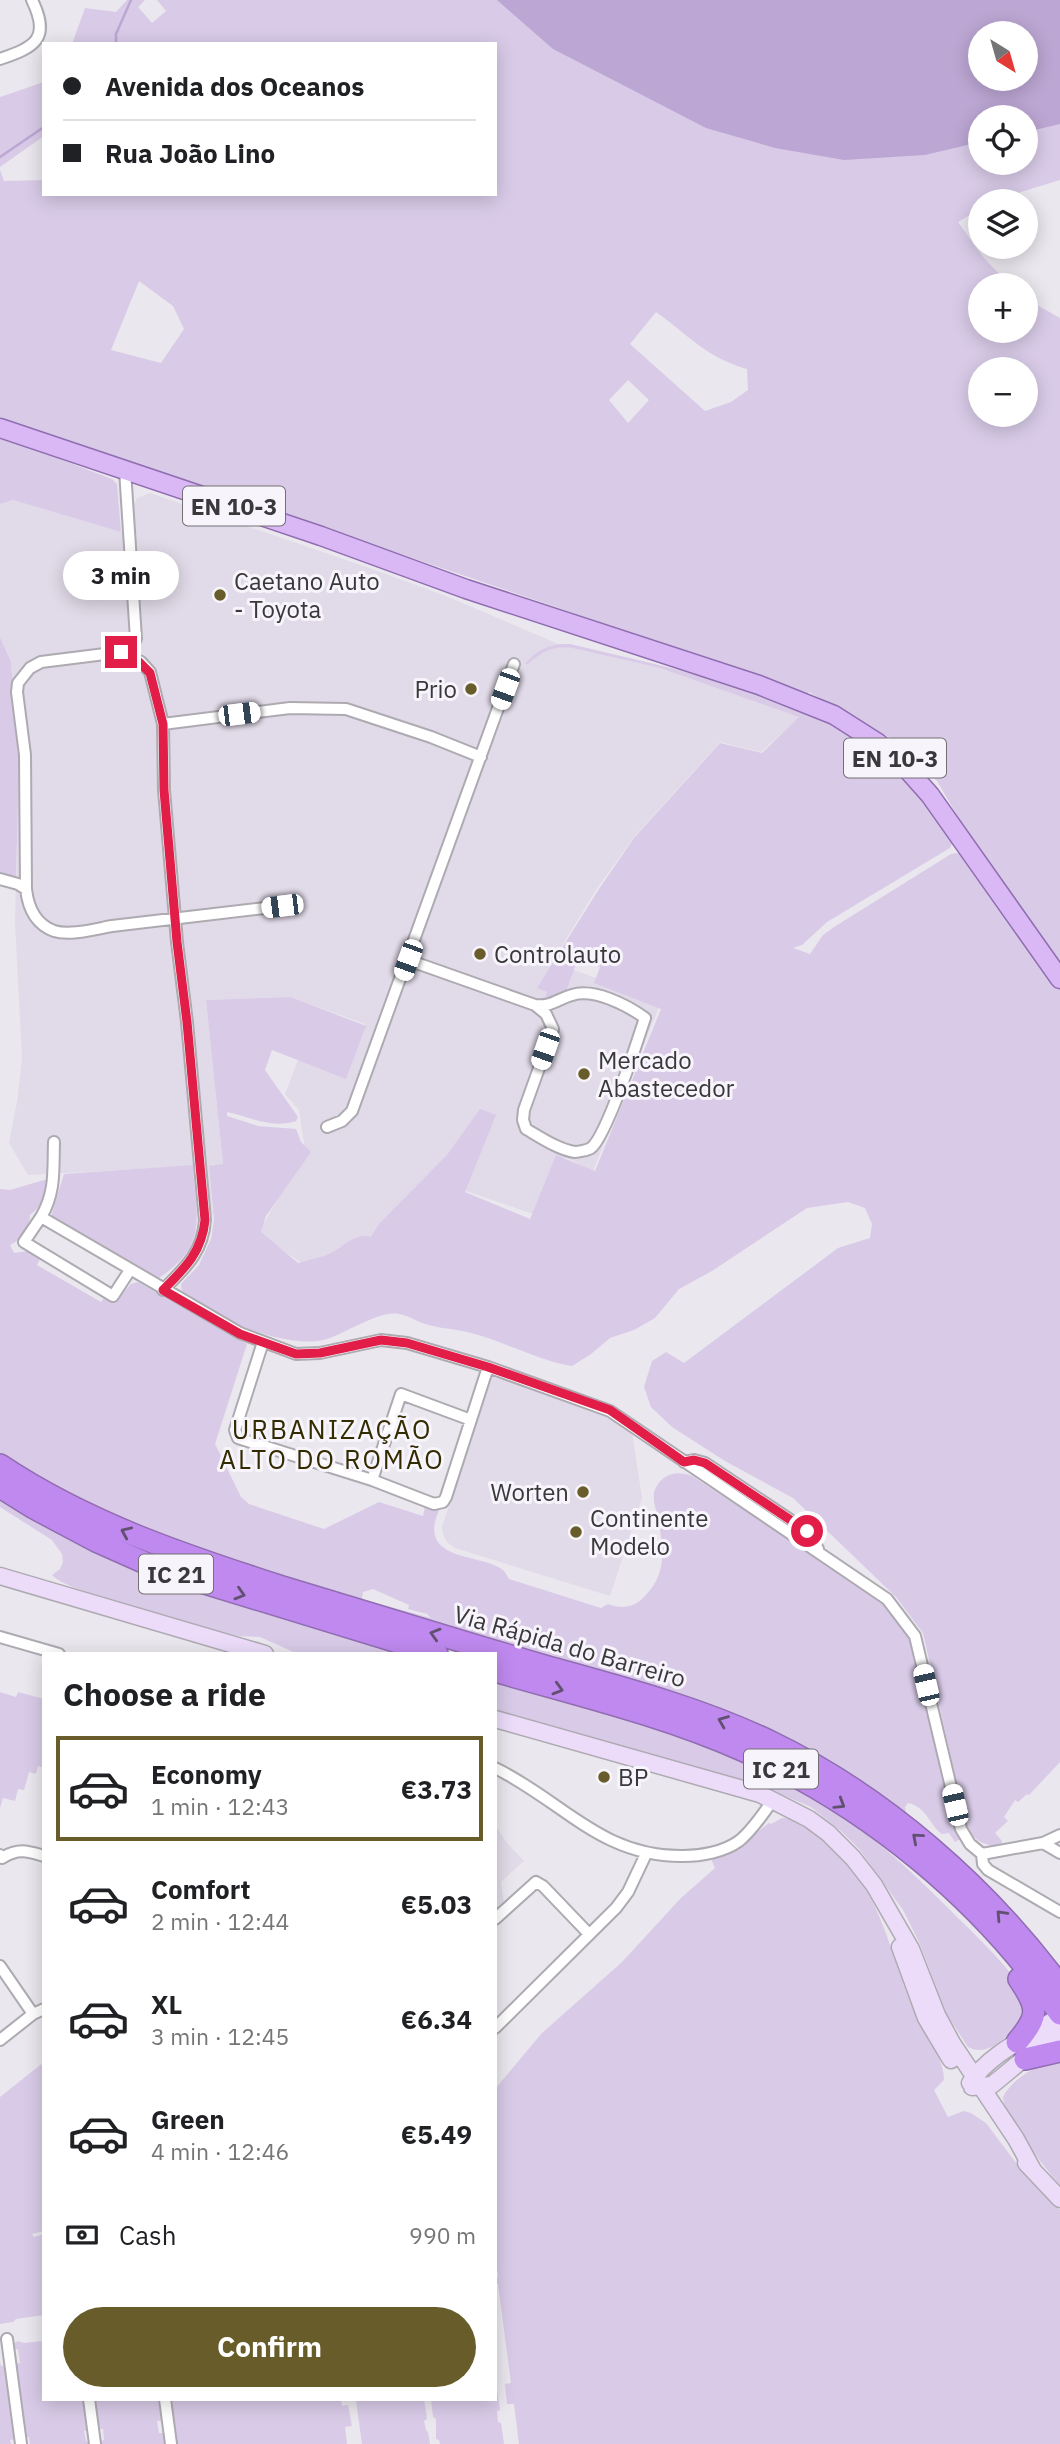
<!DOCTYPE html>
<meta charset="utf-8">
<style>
body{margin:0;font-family:"IBM Plex Sans",sans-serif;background:#f2f2f2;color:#202124;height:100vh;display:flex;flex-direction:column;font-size:26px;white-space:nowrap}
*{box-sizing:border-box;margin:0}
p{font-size:23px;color:#757577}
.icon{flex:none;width:38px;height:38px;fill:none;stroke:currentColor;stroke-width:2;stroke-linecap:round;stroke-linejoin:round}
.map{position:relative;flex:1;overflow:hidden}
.details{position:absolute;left:42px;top:1652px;width:455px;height:749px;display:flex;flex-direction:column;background:#fff;border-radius:0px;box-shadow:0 4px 18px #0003}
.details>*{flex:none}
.guide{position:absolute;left:42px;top:42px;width:455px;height:154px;border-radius:0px;box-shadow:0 4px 18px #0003;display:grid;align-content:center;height:154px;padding:0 21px;background:#fff}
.needle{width:46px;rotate:143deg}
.fabs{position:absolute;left:968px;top:21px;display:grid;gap:14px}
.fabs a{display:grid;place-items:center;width:70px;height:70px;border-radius:50%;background:#fff;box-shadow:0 4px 18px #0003;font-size:35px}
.end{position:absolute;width:32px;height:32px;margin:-16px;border:9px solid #e11d48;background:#fff;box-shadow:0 0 0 4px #fff}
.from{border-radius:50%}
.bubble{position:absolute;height:49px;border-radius:24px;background:#fff;box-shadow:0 4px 18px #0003;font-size:23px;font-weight:700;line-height:49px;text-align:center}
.car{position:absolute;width:21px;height:42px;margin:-21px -10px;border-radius:9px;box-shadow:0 0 5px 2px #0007;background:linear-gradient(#fff 24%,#345 0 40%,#fff 0 76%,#345 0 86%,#fff 0)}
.guide b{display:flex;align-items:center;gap:24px;height:66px;font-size:26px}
.guide b+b{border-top:2px solid #e0e0e0}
.guide i{width:18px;height:18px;background:#202124}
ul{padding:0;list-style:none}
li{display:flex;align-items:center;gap:21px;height:105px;margin:0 14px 10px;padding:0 7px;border:4px solid transparent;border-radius:0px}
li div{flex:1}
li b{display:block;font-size:26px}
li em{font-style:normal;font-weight:700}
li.current{border-color:#685d2a}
li>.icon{width:63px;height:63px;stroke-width:1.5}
h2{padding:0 21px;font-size:32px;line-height:84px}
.pay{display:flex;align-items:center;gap:18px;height:77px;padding:0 21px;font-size:26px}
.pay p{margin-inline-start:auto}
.primary-button{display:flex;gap:14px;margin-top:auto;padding:14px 21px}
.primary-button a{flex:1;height:80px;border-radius:42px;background:#685d2a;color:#fff;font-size:28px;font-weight:700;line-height:80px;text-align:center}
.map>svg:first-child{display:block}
</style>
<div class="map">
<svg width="1060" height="2444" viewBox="0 0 1060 2444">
<rect width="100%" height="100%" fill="#eae7ee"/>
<path fill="#e1dae8" d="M 150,493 L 372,569 L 446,596 L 563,646 L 660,668 L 800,717 L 761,752 L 720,742 L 634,837 L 596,890 L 552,962 L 661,1002 L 593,1171 L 565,1157 L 533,1214 L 428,1178 L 369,1239 L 305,1265 L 258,1234 L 305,1150 L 299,1110 L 285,1094 L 298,1060 L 346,1078 L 365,1024 L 291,997 L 206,1000 L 223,1165 L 209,1166 L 213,1215 L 196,1218 L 193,1166 L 28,1175 L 9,1143 L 18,1096 L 22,1058 L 15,922 L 19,767 L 11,662 L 0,637 L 0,504 L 13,500 L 135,536 L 134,505 L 137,498 Z
M 495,1369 L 631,1426 L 642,1498 L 610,1596 L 455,1548 L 447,1542 L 443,1534 L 442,1527 Z
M 495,1825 L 507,1843 L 524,1861 L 501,1882 L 504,1903 L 495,1912 Z"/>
<path fill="#d9cbe8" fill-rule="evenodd" d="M 127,0 L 145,0 L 138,7 L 152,23 L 166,11 L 157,0 L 1060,0 L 1060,180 L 992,201 L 980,201 L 980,209 L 958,222 L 983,257 L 1010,285 L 980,285 L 980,331 L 1026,331 L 1026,299 L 1060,318 L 1060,961 L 982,858 L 937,781 L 892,739 L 809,692 L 805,696 L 562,609 L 0,418 L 0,170 L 4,181 L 44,180 L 44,194 L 495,194 L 495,44 L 72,44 L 85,8 L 116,12 ZM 980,33 L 1026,33 L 1026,79 L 980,79 ZM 980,117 L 1026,117 L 1026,163 L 980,163 ZM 139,281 L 173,306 L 184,329 L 161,363 L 111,350 ZM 656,312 C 690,336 705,357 747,369 L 748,390 L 731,402 L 705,411 L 630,344 ZM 980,369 L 1026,369 L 1026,415 L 980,415 ZM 628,380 L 649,400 L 628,423 L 609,400 Z
M 44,82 L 44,136 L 0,167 L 0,97 Z
M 0,436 L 112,479 L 117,484 L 121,532 L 13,500 L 0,504 Z
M 0,637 L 11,662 L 19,767 L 16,876 L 0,874 Z
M 570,644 C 650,663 731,680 807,712 C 827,721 847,729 865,741 C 902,768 927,804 953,841 L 950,848 L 827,922 L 802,945 L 793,948 L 810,954 L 823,935 L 834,927 L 951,854 L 957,853 L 965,857 L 1060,989 L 1060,1762 L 1029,1795 L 1027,1794 L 1018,1802 L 1015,1800 L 1004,1817 L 1008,1821 L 995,1833 L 1002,1841 L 1001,1846 C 984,1846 974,1841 966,1825 L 923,1633 L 896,1597 L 793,1498 L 725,1461 L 672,1427 L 651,1407 L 644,1387 L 652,1361 L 666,1352 L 684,1363 L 838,1248 L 870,1238 L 872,1224 L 865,1208 L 848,1202 L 807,1208 L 712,1271 L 679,1289 L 655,1318 L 634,1330 L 610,1338 L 591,1354 L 572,1366 C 537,1360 506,1342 471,1333 C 458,1329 443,1329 429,1325 C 419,1323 410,1316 399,1314 C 381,1310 347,1332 330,1338 C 292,1353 211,1318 182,1292 L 181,1284 L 199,1265 L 211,1239 L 214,1220 L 209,1166 L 223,1164 L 206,1000 L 291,997 L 366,1026 L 346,1079 L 272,1050 L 265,1070 L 298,1117 L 296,1121 C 273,1129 250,1117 227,1112 L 227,1116 L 258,1126 L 296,1129 L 301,1142 L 311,1152 L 266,1216 L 261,1232 L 298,1263 C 308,1260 321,1258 331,1253 C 344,1247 354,1232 371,1237 L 379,1224 L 447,1155 L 480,1109 L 496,1115 L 465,1192 L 530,1219 L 556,1155 L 595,1171 L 661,1009 L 594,983 L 600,967 L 578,958 L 566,992 L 544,1001 L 547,992 L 537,988 L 597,892 L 634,838 L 720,743 L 762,753 L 799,717 L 660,668 L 572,648 C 553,645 542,652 528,664 L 525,664 C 537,649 552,643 570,644 Z
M 193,1165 C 196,1221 209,1245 156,1280 L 54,1221 L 51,1216 L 64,1174 Z
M 44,1180 L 47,1180 C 49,1200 44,1203 30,1215 C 30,1229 23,1239 10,1245 L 14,1253 L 29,1251 L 40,1259 L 37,1265 L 101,1302 L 105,1297 L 120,1296 L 131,1284 L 138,1282 L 247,1344 L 215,1444 L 241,1497 L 249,1504 L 324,1529 L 379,1502 L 423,1516 L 425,1507 L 440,1508 C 414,1563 483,1553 503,1570 C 506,1573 507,1576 509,1579 L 601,1608 L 608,1604 C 621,1609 634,1608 644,1597 C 669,1573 663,1545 657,1514 C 655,1507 653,1500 654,1492 C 660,1475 675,1469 692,1476 L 870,1593 C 890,1609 905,1627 915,1652 L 960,1839 L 955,1842 L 949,1833 L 942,1834 C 931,1827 926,1806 908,1803 L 905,1807 L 906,1813 L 923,1830 L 625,1680 L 624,1677 L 618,1679 L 483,1640 L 483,1637 L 473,1633 L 470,1637 L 411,1620 L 107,1518 L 0,1456 L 0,1189 L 10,1190 ZM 373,1589 L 409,1605 L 408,1609 L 427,1614 L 431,1618 L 362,1599 L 363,1592 Z
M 0,1497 L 154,1577 L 223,1600 L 403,1654 L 298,1654 L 260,1637 L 238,1636 C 205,1627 68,1594 52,1575 L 60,1569 L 63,1562 L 62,1554 L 52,1540 L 0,1507 Z
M 495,1680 C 607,1713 722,1739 822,1801 C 870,1832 911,1871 951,1911 C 972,1932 1008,1965 1022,1990 C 1025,1996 1026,2004 1028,2010 C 1016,2028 991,2060 968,2047 L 947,2015 L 919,1942 L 903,1910 L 859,1849 L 843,1833 L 811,1807 L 759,1785 L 495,1710 Z
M 0,1692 L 16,1697 L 18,1692 L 44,1699 L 44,1768 L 38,1766 L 36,1774 L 29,1772 L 24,1790 L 18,1789 L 15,1801 L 3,1798 L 0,1808 Z
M 782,1818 C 800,1818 816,1832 828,1843 C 886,1898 885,1945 915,2012 C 924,2033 944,2057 944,2080 L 934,2090 L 948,2117 L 964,2111 L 971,2113 L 986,2123 L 1029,2180 L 1060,2210 L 1060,2444 L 519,2444 L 514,2404 L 507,2404 L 505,2384 L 511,2383 L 498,2284 L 495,2284 L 498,2275 L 495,2258 L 495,2089 L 542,2033 L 622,1962 L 681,1898 L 715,1868 L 711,1859 L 737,1848 L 769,1823 L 771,1824 Z
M 1060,2058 L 1060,2186 C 1046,2168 1004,2119 1003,2097 C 1014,2076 1039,2065 1060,2058 Z
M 44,2062 L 44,2231 L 32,2234 L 34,2237 L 44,2234 L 44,2315 L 16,2319 L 13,2322 L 0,2324 L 0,2097 Z
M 18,2341 L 24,2343 L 44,2341 L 44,2399 L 83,2399 L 86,2419 L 90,2430 L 84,2431 L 86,2441 L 93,2444 L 30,2444 L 29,2437 L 23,2438 L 25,2428 L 18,2372 L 13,2364 L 20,2363 L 18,2349 L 12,2350 L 13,2344 Z
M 0,2361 L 1,2366 L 7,2365 L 8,2372 L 5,2374 L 12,2429 L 14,2428 L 17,2439 L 10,2440 L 11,2444 L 0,2444 Z
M 496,2383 L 500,2410 L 497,2411 L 498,2422 L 501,2423 L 504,2444 L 440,2444 L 439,2440 L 436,2439 L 436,2419 L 433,2417 L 431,2399 L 495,2399 Z
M 95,2399 L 158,2399 L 163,2420 L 157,2421 L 159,2433 L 165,2433 L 167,2444 L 99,2444 L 99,2442 L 104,2440 L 103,2429 L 97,2429 L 95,2421 L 98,2419 Z
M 172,2399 L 341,2399 L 342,2406 L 348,2405 L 352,2426 L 345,2427 L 347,2444 L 175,2444 Z
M 359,2399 L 424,2399 L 427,2419 L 424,2421 L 426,2430 L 428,2432 L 430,2444 L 362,2444 L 356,2401 Z"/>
<path fill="#bca6d3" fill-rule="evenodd" d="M 497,0 L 1060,0 L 1060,124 L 1026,132 L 1026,117 L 980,117 L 980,142 L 925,155 L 844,160 L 775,148 L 706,128 L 553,49 ZM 980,33 L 1026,33 L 1026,79 L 980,79 Z"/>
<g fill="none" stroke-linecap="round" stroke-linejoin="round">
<path stroke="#bca6d3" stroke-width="2.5" d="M 116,44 L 116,34 L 131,0
M 0,157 L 44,127"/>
<defs>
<path id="street" d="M 0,59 C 35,47 51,39 32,0
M 125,470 L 136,639
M 163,724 L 290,708 L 346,709 L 431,737 L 481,757
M 0,879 L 18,884 L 26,889
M 408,960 L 535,1005 C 552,1007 557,999 572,995 C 594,988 627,1005 645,1018 C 638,1040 606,1137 591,1148 C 588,1150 578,1152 575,1152 C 559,1150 540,1137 526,1129 L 523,1120 L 524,1110 L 553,1029 L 546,1014 L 535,1005
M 327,1127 L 342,1121 L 352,1111 L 514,664
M 41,1217 C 56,1192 53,1169 54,1142
M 130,1270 L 113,1296 L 24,1242 L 41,1217 L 240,1333 L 296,1354 L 320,1353 L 381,1340 L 407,1343 L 488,1367 L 610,1411 L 887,1599 L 915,1636 L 961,1829 L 970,1844 L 982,1854
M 163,1290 C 185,1268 203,1252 205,1220 L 187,1022 L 177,942 L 164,790 L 163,724 L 150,672 L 141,662 L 121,652 L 41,662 L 30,668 L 18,683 L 17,692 L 25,755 L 26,889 C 28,907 35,924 54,931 C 70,936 95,929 112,926 C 169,919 226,913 282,906
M 263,1342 L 235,1430 L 238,1438 L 372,1480 L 434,1504 L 443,1502 L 446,1497 L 488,1367
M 684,1462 L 694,1460 L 705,1463 L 807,1531 L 818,1549
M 372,1480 L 401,1394 L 471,1420
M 0,1637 L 59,1654
M 495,1768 C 563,1801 601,1857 683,1856 C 701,1856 724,1852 739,1841 C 753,1830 763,1813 774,1799
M 1043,1843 L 1060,1853
M 982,1854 L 983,1864 L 988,1870 L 1060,1912
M 982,1854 L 1043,1843 L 1060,1835
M 0,1855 L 2,1858 C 18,1848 27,1851 44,1856
M 495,1919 L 536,1882 L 543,1886 L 589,1934
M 0,1966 L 33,2014
M 495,2028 L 616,1908 L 628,1892 L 646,1854
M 0,2040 L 33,2014 L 44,2009
M 7,2339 L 21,2444
M 89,2399 L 95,2444
M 165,2399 L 171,2444"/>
<path id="secondary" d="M 0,1576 L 265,1654
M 495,1719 L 760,1794 L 809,1819 L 828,1833 L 853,1858 L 874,1885 L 911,1949 L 937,2015 L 952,2043 L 1016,2139 L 1033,2170
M 900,1947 L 926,2018 L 951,2060
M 970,2083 C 991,2052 1030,2036 1060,2016
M 972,2087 L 992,2085 L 1038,2047 L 1060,2032
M 1026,2163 L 1060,2199"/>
<path id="primary" d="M 0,428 L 321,536 L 466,589 L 759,685 L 834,715 L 878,743 L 906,768 L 930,795 L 1060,979"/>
<path id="highway" d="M 0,1465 C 87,1523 183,1555 282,1587 C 370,1614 459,1641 548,1667 C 624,1688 700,1708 771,1742 C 883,1796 987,1887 1060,1986
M 0,1487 L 34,1508 L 96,1541 L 159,1569 L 437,1654
M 495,1671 C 578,1695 663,1715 742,1750 C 867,1805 984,1901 1060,2014
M 1017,2042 C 1040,2015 1038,2007 1019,1979
M 1025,2059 L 1060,2051"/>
</defs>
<use href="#street" stroke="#aeaab1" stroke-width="14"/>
<use href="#secondary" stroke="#aeaab1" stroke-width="19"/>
<use href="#primary" stroke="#906db0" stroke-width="21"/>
<use href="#highway" stroke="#906db0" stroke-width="24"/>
<use href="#street" stroke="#fff" stroke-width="10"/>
<use href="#secondary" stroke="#ecdcfa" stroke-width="16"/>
<use href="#primary" stroke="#d9b8f5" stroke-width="18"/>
<use href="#highway" stroke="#bf89ef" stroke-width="21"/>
</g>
<defs><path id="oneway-chevron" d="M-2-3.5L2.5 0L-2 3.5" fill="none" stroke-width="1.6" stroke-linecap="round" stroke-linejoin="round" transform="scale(1.75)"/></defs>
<g stroke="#615070">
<use href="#oneway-chevron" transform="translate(126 1532) rotate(-156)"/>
<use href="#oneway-chevron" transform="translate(240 1594) rotate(17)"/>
<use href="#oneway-chevron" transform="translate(435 1634) rotate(-164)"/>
<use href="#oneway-chevron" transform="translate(558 1689) rotate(16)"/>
<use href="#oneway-chevron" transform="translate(723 1721) rotate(-158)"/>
<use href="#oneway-chevron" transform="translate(840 1804) rotate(32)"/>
<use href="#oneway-chevron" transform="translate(917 1838) rotate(-139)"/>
<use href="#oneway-chevron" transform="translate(1001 1915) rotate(-133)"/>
</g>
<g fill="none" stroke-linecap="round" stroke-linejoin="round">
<path stroke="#e11d48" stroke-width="9" d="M 121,652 L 134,657 L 150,673 L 163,724 L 164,790 L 177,942 L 187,1022 L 205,1220 C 202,1252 185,1268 163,1290 L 240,1334 L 296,1354 L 320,1353 L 381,1340 L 407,1343 L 488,1367 L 610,1410 L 684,1462 L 694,1460 L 705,1463 L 807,1531"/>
</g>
<g fill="#685d2a" stroke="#f8f4fb" stroke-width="2.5">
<circle cx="220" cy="595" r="7"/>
<circle cx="471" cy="689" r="7"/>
<circle cx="480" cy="954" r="7"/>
<circle cx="584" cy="1074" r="7"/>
<circle cx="583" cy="1492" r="7"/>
<circle cx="576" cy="1532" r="7"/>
<circle cx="604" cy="1777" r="7"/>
</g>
<g text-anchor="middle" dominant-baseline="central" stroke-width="6" stroke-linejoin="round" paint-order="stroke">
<g fill="#f8f4fb" stroke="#727074" stroke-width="2">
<rect x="183" y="486.5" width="102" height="39" rx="5"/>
<rect x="844" y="738.5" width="102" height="39" rx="5"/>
<rect x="139" y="1554.5" width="74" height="39" rx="5"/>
<rect x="744" y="1749.5" width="74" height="39" rx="5"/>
</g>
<g font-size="23" font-weight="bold" fill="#39383a">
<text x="234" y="506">EN 10-3</text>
<text x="895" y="758">EN 10-3</text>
<text x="176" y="1574">IC 21</text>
<text x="781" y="1769">IC 21</text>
</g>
<g font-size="24" fill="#39383a" stroke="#f8f4fb" text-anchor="start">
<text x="234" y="581">Caetano Auto<tspan x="234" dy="28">- Toyota</tspan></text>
<text x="457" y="689" text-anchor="end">Prio</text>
<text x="494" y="954">Controlauto</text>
<text x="598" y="1060">Mercado<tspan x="598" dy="28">Abastecedor</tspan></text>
<text x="569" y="1492" text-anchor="end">Worten</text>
<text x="590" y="1518">Continente<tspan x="590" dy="28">Modelo</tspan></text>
<text x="618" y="1777">BP</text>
</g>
<g font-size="24" fill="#39383a" stroke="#f8f4fb">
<text transform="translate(570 1646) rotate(16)">Via Rápida do Barreiro</text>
</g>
<g font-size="26" letter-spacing="2" fill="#332b00" stroke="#f8f4fb">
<text x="332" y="1429">URBANIZAÇÃO<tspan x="332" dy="30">ALTO DO ROMÃO</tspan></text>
</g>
</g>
</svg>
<div class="fabs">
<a><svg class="needle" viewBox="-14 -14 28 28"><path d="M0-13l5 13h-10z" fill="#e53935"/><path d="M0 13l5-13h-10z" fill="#757577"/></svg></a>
<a><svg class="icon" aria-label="locate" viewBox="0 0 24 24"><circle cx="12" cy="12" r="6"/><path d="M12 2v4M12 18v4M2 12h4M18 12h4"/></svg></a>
<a><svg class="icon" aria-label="layers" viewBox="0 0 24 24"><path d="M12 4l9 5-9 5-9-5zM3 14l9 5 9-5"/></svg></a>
<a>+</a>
<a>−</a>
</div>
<i class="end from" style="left:807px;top:1531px"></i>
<i class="end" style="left:121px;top:652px"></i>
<div class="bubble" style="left:63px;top:551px;width:116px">3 min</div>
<i class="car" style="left:505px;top:689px;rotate:200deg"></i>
<i class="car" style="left:239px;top:714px;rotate:83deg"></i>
<i class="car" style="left:282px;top:906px;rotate:263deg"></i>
<i class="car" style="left:408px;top:960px;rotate:200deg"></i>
<i class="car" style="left:545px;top:1049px;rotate:199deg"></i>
<i class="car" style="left:926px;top:1685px;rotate:347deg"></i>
<i class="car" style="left:955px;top:1805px;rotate:347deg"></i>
<div class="guide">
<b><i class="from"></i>Avenida dos Oceanos</b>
<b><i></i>Rua João Lino</b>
</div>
<section class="details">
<h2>Choose a ride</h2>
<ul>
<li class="current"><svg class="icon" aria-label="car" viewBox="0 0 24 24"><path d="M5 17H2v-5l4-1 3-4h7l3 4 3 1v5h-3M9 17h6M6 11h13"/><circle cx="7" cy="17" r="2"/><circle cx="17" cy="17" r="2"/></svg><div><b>Economy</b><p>1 min · 12:43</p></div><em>€3.73</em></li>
<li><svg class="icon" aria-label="car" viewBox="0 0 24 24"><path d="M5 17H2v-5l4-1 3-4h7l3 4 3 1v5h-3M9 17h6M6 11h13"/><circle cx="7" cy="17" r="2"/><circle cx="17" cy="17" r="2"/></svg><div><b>Comfort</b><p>2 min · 12:44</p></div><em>€5.03</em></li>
<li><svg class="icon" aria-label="car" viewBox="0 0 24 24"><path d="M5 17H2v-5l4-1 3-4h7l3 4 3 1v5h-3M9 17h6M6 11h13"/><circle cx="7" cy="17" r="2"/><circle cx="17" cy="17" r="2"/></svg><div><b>XL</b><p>3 min · 12:45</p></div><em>€6.34</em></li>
<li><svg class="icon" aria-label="car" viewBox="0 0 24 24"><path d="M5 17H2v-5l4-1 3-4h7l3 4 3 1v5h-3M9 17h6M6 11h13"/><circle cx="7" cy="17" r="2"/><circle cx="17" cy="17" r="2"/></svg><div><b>Green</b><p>4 min · 12:46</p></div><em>€5.49</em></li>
</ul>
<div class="pay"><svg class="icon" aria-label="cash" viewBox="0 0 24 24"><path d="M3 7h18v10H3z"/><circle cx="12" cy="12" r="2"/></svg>Cash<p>990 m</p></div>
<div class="primary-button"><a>Confirm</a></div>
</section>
</div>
